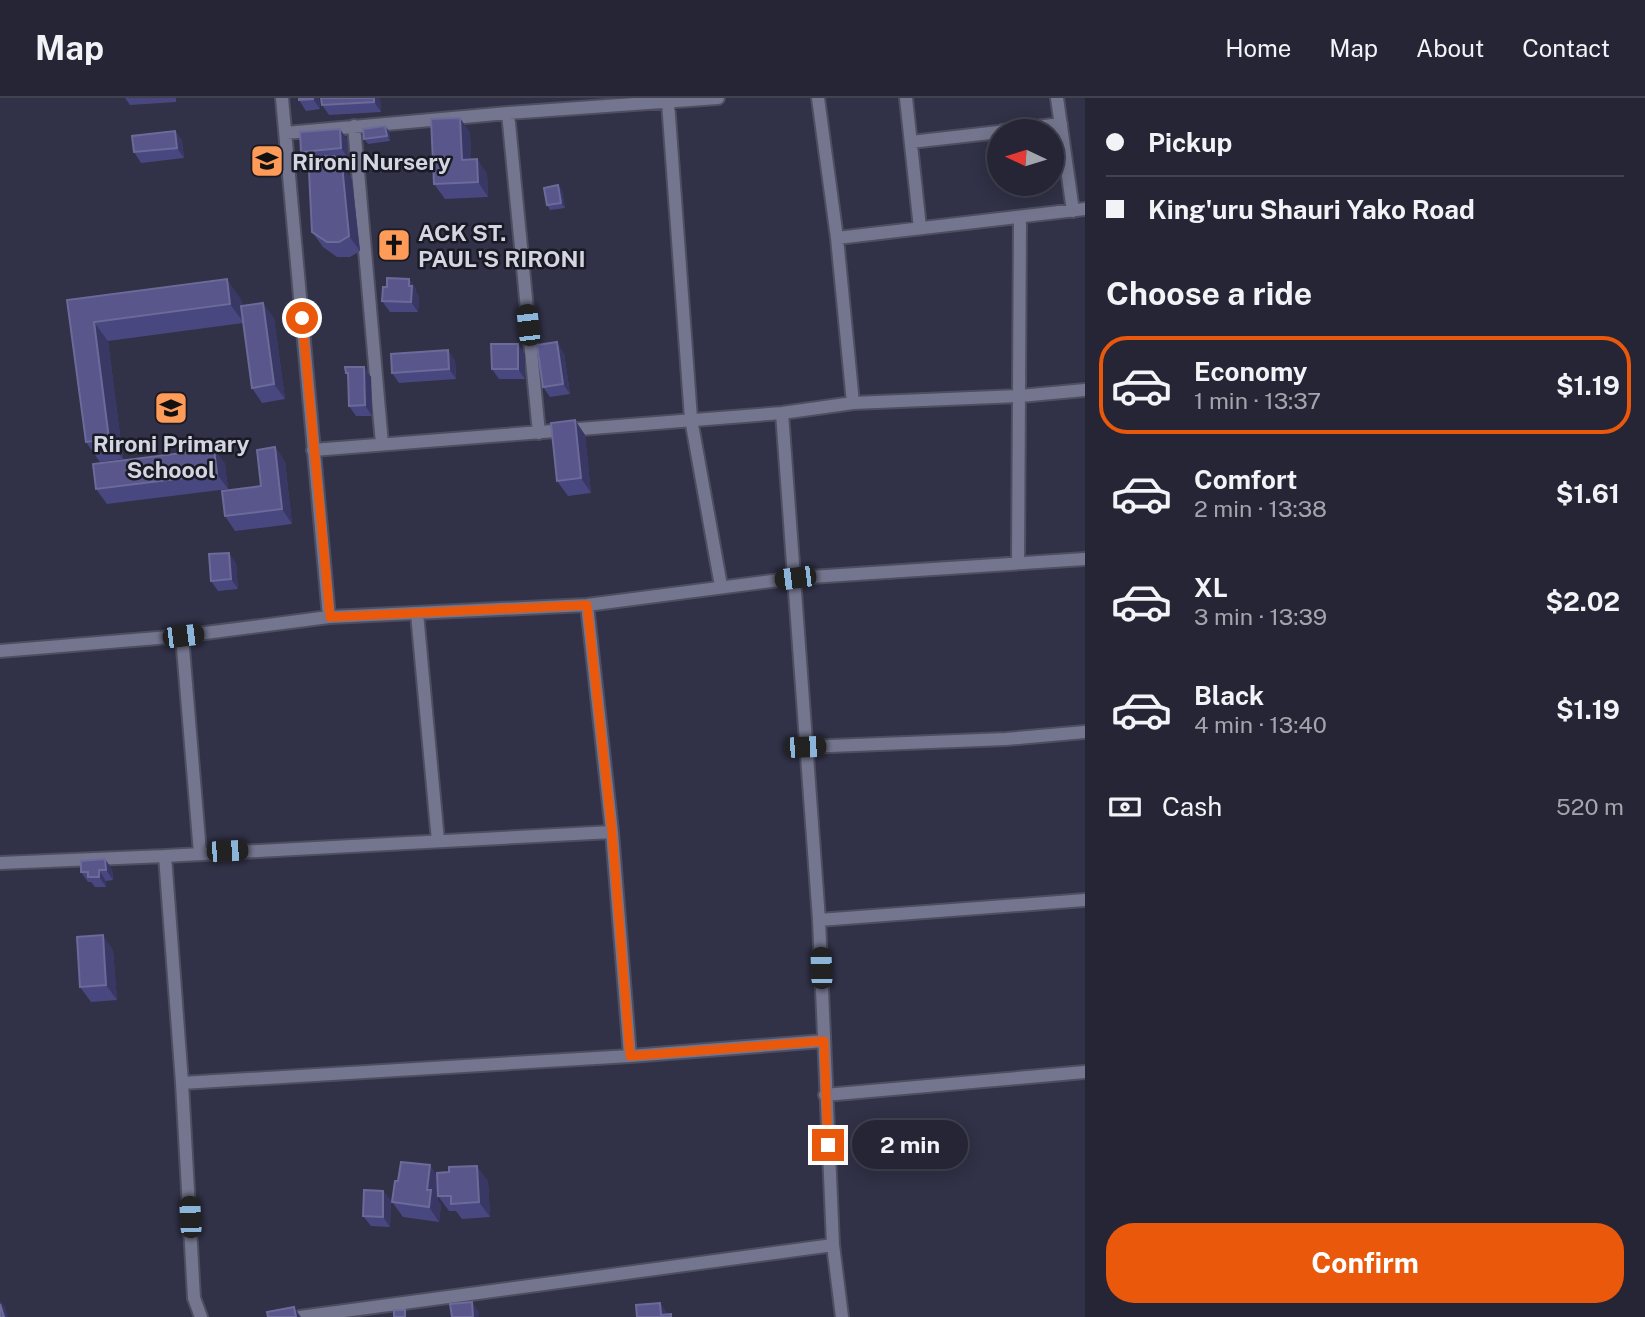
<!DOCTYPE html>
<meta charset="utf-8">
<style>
body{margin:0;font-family:"Public Sans",sans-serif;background:#313141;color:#f1f3f6;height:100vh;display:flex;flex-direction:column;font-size:26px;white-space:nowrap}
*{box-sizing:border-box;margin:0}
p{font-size:23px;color:#a3a5ad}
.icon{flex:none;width:38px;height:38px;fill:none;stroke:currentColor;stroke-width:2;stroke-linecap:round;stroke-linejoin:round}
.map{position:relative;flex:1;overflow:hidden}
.panel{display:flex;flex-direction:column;background:#252535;width:560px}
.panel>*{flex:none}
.guide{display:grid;align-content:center;height:154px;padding:0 21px;background:#252535}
.needle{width:46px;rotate:274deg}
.tools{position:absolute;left:987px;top:21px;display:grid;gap:14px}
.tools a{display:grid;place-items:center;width:77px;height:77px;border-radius:50%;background:#252535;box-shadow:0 4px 18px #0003,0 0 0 2px #424250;font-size:35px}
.end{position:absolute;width:32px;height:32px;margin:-16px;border:9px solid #ea580c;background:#fff;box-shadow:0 0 0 4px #fff}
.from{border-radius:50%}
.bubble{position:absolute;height:49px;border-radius:24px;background:#252535;box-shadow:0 4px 18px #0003,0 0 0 2px #424250;font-size:23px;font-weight:700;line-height:49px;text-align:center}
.car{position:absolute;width:21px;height:42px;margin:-21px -10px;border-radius:9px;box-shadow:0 0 5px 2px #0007;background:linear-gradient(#222 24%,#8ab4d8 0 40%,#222 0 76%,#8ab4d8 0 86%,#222 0)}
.guide b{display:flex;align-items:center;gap:24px;height:66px;font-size:26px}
.guide b+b{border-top:2px solid #424250}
.guide i{width:18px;height:18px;background:#f1f3f6}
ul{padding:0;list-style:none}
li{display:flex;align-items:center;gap:21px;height:98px;margin:0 14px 10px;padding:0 7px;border:4px solid transparent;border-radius:28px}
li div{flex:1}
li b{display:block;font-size:26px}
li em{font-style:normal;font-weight:700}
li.selected{border-color:#ea580c}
li>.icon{width:63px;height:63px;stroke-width:1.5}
h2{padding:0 21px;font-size:32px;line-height:84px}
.pay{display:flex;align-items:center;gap:18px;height:77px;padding:0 21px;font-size:26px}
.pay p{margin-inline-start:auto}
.button{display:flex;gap:14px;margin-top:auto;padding:14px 21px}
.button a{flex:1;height:80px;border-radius:28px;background:#ea580c;color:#fff;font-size:28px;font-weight:700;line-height:80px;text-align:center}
header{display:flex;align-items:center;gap:42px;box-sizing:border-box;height:98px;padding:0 35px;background:#252535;border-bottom:2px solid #424250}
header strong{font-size:33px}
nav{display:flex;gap:38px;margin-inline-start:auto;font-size:24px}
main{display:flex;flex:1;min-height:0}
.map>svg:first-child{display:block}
</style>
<header>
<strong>Map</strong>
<nav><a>Home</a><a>Map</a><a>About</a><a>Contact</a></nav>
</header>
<main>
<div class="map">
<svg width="1085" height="1219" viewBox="0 0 1085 1219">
<rect width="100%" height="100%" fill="#313147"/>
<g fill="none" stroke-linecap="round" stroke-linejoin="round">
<defs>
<path id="street" d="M 282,0 L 329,519
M 818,0 L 837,140 L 853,305
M 906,0 L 920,130
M 1057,0 L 1073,113
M 668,4 L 691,321 L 721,488
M 508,15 L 539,335
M 354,28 L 382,346
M 1002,33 L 1061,26
M 286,35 L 508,15 L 718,0
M 911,44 L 999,34
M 837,140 L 1085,111
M 782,315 L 819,822 L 833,1147 L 842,1219
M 313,352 L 782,315 L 853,305 L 1020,298 L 1085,292
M 1018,465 L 1020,119
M 587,507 L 612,734 L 630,958
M 417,515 L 438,743
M 182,538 L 200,755
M 0,553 L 182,538 L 329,519 L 587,507 L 795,480 L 1085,461
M 805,649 L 1006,641 L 1085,634
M 165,758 L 182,985 L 194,1200 L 201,1219
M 0,765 L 165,758 L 612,734
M 819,822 L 1085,802
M 182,985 L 630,958 L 824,943
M 825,997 L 1085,974
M 300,1219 L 833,1147"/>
</defs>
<use href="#street" stroke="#4d4e60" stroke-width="16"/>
<use href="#street" stroke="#74768f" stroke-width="12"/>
</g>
<path fill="#494780" d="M 125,0 L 176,0 L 176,4 L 130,7 Z
M 319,0 L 320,11 L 306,13 L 299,2 Z
M 321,0 L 380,0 L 381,14 L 329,17 L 322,7 Z
M 460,20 L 470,35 L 471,61 L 477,61 L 487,76 L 488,99 L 445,101 L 434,86 Z
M 385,28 L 389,33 L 390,43 L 368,46 L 364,41 Z
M 175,33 L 182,43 L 184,60 L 141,65 L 134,54 Z
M 347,41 L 348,60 L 336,61 L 352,82 L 360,153 L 350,159 L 337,159 L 323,149 L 312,134 L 312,63 L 308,64 L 301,54 Z
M 558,87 L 562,92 L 565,110 L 550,112 L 547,107 Z
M 409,181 L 416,191 L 416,194 L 419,198 L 418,214 L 390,214 L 382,203 L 387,189 Z
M 241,201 L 242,208 L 274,220 L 285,301 L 262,305 L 252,290 L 243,225 L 108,243 L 123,361 L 100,364 L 86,344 L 67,202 Z
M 564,255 L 570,296 L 550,299 L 543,289 Z
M 525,256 L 525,281 L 499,281 L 492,271 Z
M 455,262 L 456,281 L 399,285 L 392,275 Z
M 364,269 L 371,279 L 372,318 L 356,318 L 349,308 L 348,278 L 346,275 Z
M 575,322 L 585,337 L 591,395 L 568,398 L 557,383 Z
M 275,349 L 285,364 L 292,426 L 235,433 L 225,418 L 261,388 Z
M 214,351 L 225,366 L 228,391 L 107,406 L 96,391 Z
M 236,465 L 238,491 L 218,493 L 211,483 Z
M 112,771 L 113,782 L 106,783 L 106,789 L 95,789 L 91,784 L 88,784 L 81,774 Z
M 113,852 L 117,902 L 91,904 L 80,889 Z
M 437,1078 L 488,1083 L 490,1119 L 462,1121 L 456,1113 L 449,1113 L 438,1098 L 438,1103 L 441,1107 L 439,1124 L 403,1119 L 392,1104 L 398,1083 Z
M 383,1093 L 391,1103 L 390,1129 L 371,1128 L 363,1118 Z"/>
<path fill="#393865" d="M 313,0 L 319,0 L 320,11 L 313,1 Z
M 374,0 L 380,0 L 381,14 L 374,4 Z
M 460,20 L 470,35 L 472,77 L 462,62 Z
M 385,28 L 389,33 L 390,43 L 387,38 Z
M 340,31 L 347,41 L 348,60 L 341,50 Z
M 175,33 L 182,43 L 184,60 L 177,50 Z
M 477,61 L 487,76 L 488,99 L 478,84 Z
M 342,67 L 352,82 L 360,153 L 349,138 Z
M 558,87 L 562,92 L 565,110 L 561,105 Z
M 227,181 L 241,201 L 244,225 L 230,206 Z
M 409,181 L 416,191 L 416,194 L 419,198 L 418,214 L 411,204 Z
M 263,205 L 274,220 L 285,301 L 274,286 Z
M 94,224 L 108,243 L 123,361 L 109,341 Z
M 557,244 L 564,255 L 570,296 L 563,286 Z
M 518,246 L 525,256 L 525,281 L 518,271 Z
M 448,252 L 455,262 L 456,281 L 449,271 Z
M 364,269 L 371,279 L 372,318 L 365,307 Z
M 575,322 L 585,337 L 591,395 L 581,380 Z
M 275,349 L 285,364 L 292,426 L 282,411 Z
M 214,351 L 225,366 L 228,391 L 217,376 Z
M 229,455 L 236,465 L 238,491 L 231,481 Z
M 105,761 L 112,771 L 113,782 L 106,772 Z
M 99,772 L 106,783 L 106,789 L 99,779 Z
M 103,837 L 113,852 L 117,902 L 106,887 Z
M 430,1067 L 440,1082 L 438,1103 L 441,1107 L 439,1124 L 429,1109 L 427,1092 Z
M 477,1068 L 488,1083 L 490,1119 L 479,1104 Z
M 383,1093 L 391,1103 L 390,1129 L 383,1119 Z
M 0,1202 L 5,1209 L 8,1219 L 4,1219 L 0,1206 Z
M 472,1204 L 479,1214 L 479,1219 L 473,1219 Z
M 660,1205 L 670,1219 L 661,1217 Z
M 294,1209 L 301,1219 L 296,1219 Z"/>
<path fill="#58568b" stroke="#6c6a99" stroke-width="2" d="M 299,0 L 313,0 L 313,1 L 299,2 Z
M 321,0 L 374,0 L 374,4 L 322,7 Z
M 460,20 L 462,62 L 477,61 L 478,84 L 434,86 L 431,21 Z
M 385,28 L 387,38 L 364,41 L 363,31 Z
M 340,31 L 341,50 L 301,54 L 300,34 Z
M 175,33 L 177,50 L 134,54 L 132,38 Z
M 334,58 L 342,67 L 349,138 L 339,144 L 327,144 L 312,134 L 309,73 L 314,59 Z
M 558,87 L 561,105 L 547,107 L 544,90 Z
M 387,180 L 409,181 L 409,188 L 412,188 L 411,204 L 382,203 L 383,189 L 387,189 Z
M 227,181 L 230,206 L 94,224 L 109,341 L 86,344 L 67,202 Z
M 263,205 L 274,286 L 252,290 L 241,208 Z
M 557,244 L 563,286 L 543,289 L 537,247 Z
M 491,246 L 518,246 L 518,271 L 492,271 Z
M 448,252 L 449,271 L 392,275 L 391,256 Z
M 345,269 L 364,269 L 365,307 L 349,308 L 348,275 L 346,275 Z
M 575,322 L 581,380 L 557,383 L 551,325 Z
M 275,349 L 282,411 L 225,418 L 222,393 L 261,388 L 257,352 Z
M 214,351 L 217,376 L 96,391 L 93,366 Z
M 229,455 L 231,481 L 211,483 L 209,456 Z
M 105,761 L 106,772 L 99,772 L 99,779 L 88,779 L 88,774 L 81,774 L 81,763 Z
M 103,837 L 106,887 L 80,889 L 77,839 Z
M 401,1064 L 430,1067 L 427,1092 L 431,1092 L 429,1109 L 392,1104 L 395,1083 L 398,1083 Z
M 477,1068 L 479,1104 L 451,1106 L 451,1098 L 438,1098 L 437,1075 L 449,1074 L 449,1069 Z
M 364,1092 L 383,1093 L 383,1119 L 363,1118 Z
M 472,1204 L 473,1219 L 452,1219 L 450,1206 Z
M 660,1205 L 661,1217 L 671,1216 L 671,1219 L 637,1219 L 636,1207 Z
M 0,1206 L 4,1219 L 0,1219 Z
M 294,1209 L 296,1219 L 268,1219 L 267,1214 Z
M 394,1212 L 405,1212 L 405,1219 L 394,1219 Z"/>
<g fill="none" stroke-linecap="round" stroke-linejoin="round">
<path stroke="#ea580c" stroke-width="9" d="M 302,220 L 330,519 L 587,507 L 612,734 L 630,958 L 824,943 L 828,1047"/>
</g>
<defs>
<symbol id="school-square" viewBox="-11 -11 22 22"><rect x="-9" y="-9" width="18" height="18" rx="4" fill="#fe9b58" stroke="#1a1a24"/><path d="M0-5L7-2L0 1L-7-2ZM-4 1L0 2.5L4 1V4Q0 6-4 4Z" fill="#111"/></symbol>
<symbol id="church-square" viewBox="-11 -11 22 22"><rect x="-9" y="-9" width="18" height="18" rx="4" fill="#fe9b58" stroke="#1a1a24"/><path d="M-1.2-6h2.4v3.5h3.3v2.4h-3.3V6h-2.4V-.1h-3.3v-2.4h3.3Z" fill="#111"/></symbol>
</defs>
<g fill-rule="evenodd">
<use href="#school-square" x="248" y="44" width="38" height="38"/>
<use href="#church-square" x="375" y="128" width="38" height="38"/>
<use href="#school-square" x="152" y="291" width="38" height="38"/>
</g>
<g text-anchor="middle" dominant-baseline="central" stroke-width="5" stroke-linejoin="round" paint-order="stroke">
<g font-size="23" font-weight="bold" fill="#d4d5e3" stroke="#1a1a24" text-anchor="start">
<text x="292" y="63">Rironi Nursery</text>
<text x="418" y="134">ACK ST.<tspan x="418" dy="26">PAUL'S RIRONI</tspan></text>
<text x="171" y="345" text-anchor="middle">Rironi Primary<tspan x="171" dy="26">Schoool</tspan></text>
</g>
</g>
</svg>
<div class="tools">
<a><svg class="needle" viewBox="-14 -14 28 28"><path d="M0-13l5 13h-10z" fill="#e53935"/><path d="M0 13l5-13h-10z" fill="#a3a5ad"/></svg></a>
</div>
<i class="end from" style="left:302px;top:220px"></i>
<i class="end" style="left:828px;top:1047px"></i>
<div class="bubble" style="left:852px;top:1022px;width:116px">2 min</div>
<i class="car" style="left:528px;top:227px;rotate:354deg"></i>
<i class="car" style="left:795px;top:480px;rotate:263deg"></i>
<i class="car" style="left:183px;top:538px;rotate:83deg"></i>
<i class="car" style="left:805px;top:649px;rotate:88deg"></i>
<i class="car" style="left:227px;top:753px;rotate:87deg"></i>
<i class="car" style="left:821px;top:870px;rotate:358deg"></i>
<i class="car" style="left:190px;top:1119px;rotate:357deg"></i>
</div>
<section class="panel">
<div class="guide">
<b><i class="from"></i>Pickup</b>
<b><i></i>King'uru Shauri Yako Road</b>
</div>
<h2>Choose a ride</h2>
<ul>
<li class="selected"><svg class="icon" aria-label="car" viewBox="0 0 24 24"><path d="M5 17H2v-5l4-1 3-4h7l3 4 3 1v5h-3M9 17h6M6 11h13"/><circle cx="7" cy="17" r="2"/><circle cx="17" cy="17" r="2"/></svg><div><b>Economy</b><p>1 min · 13:37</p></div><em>$1.19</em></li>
<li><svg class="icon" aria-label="car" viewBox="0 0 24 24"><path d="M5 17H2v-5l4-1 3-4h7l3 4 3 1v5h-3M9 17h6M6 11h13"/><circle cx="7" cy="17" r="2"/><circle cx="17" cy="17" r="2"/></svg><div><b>Comfort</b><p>2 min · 13:38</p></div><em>$1.61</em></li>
<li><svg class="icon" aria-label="car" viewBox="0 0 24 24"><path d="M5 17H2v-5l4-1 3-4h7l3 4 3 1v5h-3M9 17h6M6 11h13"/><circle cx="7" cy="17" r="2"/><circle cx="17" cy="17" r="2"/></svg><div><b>XL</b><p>3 min · 13:39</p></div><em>$2.02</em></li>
<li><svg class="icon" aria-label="car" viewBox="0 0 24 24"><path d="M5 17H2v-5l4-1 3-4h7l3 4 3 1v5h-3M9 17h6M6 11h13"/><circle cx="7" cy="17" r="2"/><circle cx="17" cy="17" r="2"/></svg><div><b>Black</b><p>4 min · 13:40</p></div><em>$1.19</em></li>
</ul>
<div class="pay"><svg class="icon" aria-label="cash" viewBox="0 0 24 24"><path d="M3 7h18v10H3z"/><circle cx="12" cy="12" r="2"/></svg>Cash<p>520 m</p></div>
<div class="button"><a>Confirm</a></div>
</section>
</main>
